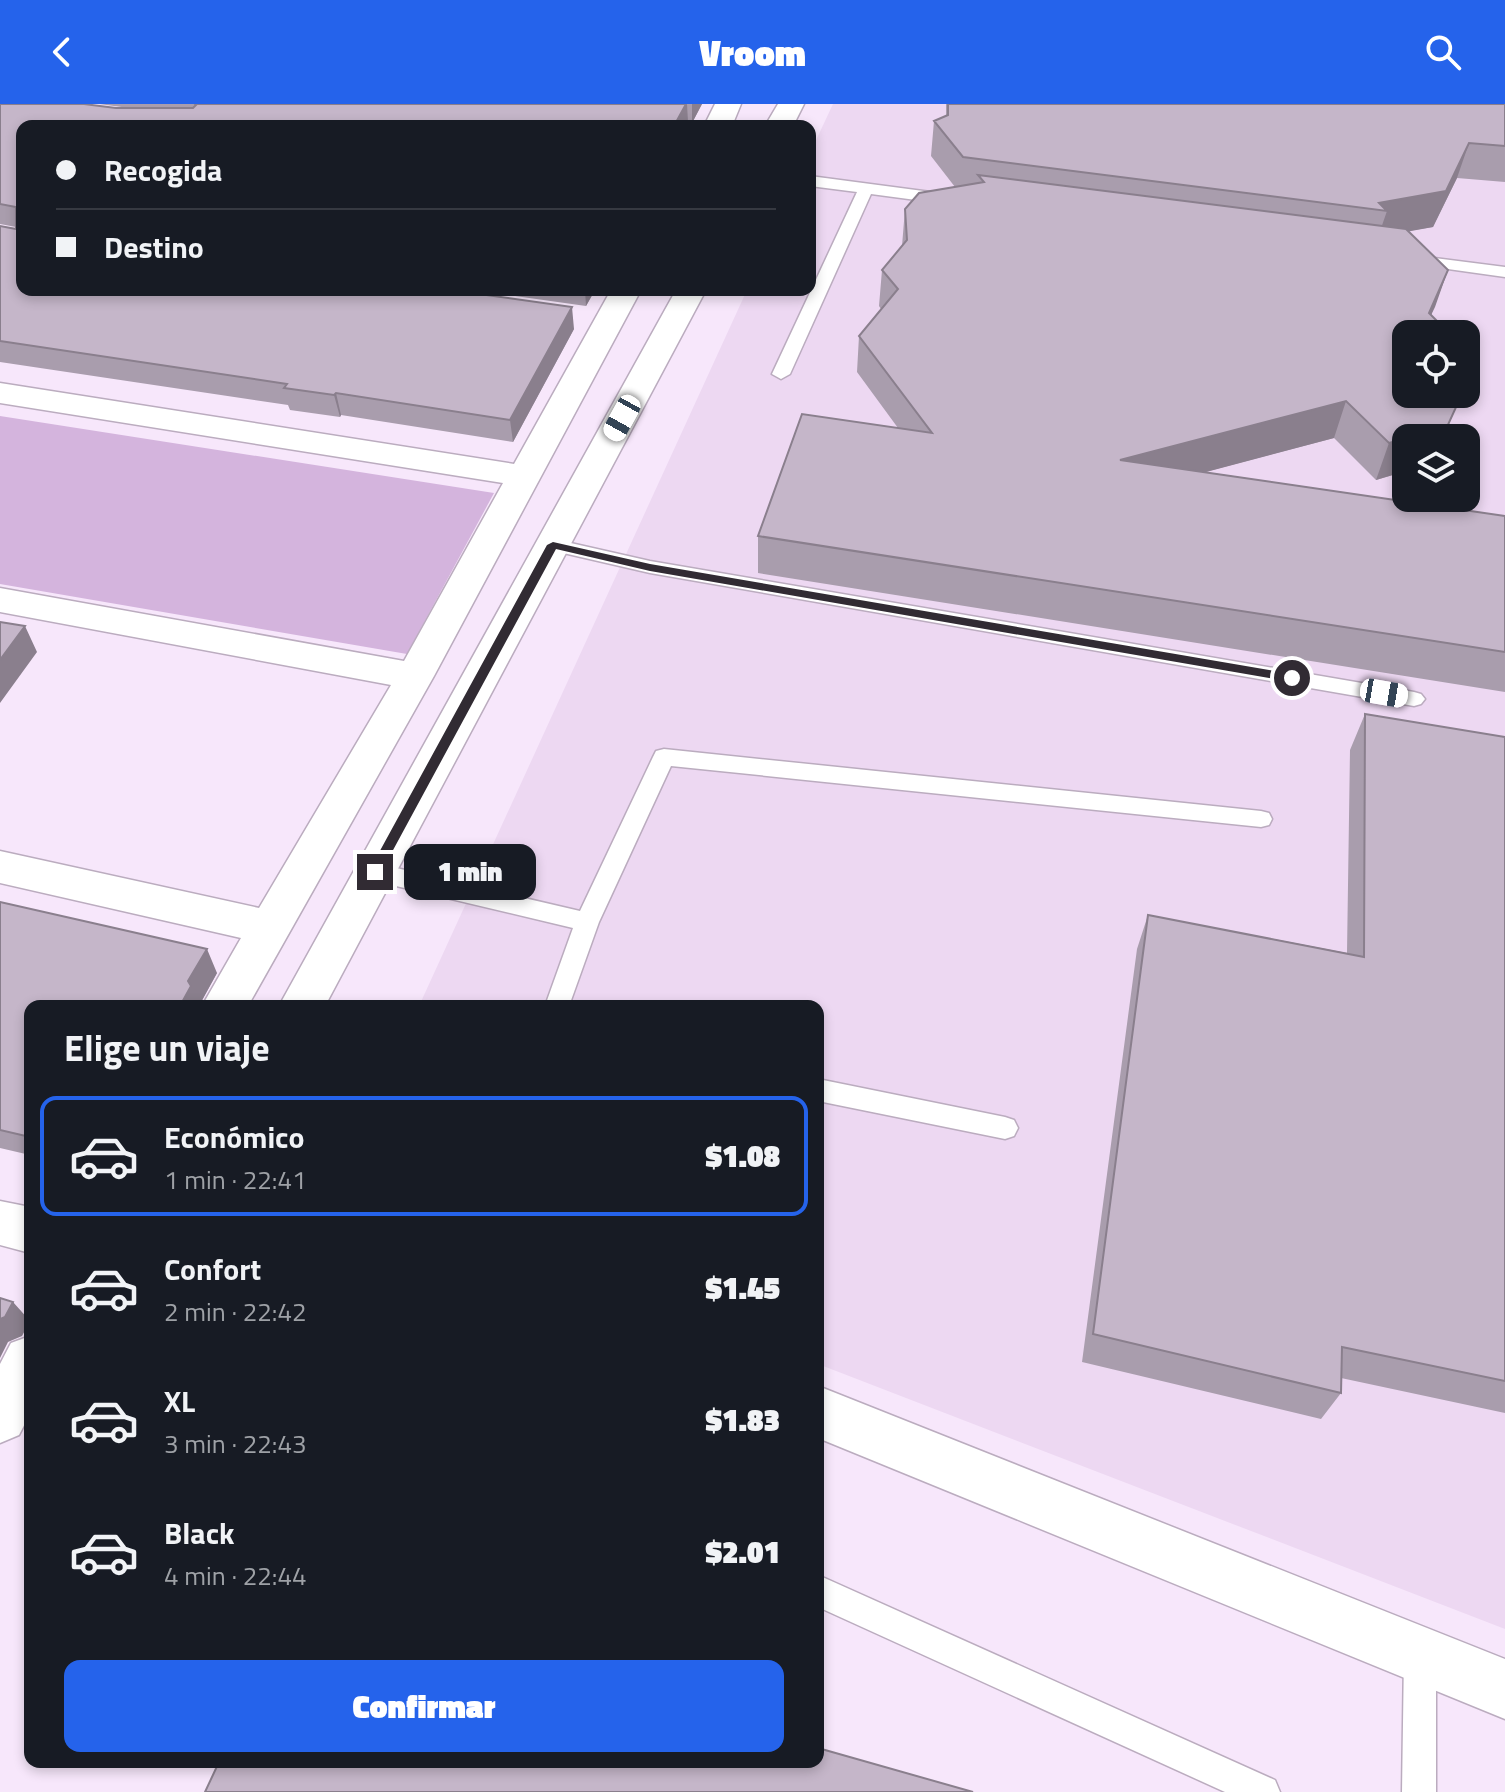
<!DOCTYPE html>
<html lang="es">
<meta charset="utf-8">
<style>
body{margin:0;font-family:"Titillium Web",sans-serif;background:#20242c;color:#f1f3f6;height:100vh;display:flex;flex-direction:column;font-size:30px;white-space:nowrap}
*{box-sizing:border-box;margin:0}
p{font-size:26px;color:#9ea1a6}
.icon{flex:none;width:44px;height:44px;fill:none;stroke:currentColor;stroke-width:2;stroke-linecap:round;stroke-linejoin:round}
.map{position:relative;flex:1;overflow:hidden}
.side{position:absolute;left:24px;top:896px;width:800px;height:768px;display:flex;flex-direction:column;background:#171b24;border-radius:16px;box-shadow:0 4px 12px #0003}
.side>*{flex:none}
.hud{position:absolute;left:16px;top:16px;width:800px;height:176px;border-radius:16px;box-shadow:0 4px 12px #0003;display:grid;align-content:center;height:176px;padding:0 40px;background:#171b24}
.buttons{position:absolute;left:1392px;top:216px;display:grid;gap:16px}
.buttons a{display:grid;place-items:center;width:88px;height:88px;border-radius:16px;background:#171b24;box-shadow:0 4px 12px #0003;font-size:40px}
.end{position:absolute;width:36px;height:36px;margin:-18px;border:10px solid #312b33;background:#fff;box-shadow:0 0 0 4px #fff}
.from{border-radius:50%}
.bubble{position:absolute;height:56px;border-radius:16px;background:#171b24;box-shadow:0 4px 12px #0003;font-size:26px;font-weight:800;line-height:56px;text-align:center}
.car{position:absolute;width:24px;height:48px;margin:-24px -12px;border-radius:10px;box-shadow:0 0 6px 2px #0007;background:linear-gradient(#fff 24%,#345 0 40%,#fff 0 76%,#345 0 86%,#fff 0)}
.hud b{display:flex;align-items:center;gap:28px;height:76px;font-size:30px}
.hud b+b{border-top:2px solid #363941}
.hud i{width:20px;height:20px;background:#f1f3f6}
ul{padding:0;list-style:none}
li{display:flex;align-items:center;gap:24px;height:120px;margin:0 16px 12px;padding:0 24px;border:4px solid transparent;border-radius:16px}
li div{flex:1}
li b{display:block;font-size:30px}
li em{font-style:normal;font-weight:800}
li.active{border-color:#2563eb}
li>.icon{width:72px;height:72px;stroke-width:1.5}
h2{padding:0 40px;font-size:36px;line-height:96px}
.button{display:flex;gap:16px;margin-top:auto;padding:16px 40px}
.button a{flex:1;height:92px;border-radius:16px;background:#2563eb;color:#fff;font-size:32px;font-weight:800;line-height:92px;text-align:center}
header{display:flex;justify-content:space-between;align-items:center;height:104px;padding:0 40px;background:#2563eb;color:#fff;font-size:36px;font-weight:800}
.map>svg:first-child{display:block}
</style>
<header><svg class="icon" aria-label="back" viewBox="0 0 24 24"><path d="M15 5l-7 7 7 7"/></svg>Vroom<svg class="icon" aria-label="search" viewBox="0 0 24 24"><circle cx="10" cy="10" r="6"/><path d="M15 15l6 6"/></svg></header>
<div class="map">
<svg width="1505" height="1688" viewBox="0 0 1505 1688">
<rect width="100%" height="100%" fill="#f7e7fb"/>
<path fill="#edd8f2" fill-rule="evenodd" d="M 833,0 L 1505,0 L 1505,1525 L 818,1260 L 818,902 L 419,902 L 747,186 L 810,186 L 810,49 ZM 1406,230 L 1466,230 L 1466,290 L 1406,290 ZM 1406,334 L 1466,334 L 1466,394 L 1406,394 Z"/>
<path fill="#d4b4dd" d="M 0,312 L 494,389 L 407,550 L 0,480 Z"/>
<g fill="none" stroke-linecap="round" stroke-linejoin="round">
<defs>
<path id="service" d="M 810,72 L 946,90 L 954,95 L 946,100 L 871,90 L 790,270 L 781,275 L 772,270 L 857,88 L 810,82 Z
M 1411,151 L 1505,163 L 1505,173 L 1405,159 L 1405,153 Z
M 553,435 L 650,457 L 1414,588 L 1421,590 L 1425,595 L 1421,600 L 1414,602 L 650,469 L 546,445 L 543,441 L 546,437 Z
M 664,645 L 1261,707 L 1269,709 L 1272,715 L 1269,721 L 1261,723 L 671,662 L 599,818 L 569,902 L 545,902 L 573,824 L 375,777 L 367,774 L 363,768 L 367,762 L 375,759 L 580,807 L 653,653 L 656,647 Z
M 818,975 L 1005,1013 L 1014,1016 L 1018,1024 L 1014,1032 L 1005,1035 L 818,997 Z
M 818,1471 L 1275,1676 L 1280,1688 L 1225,1688 L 818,1503 Z
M 1420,1535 L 1431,1540 L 1436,1551 L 1436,1688 L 1402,1688 L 1404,1551 L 1409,1540 Z"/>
<path id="minor" d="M 715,0 L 741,0 L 732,22 L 704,22 Z
M 778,0 L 804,0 L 793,22 L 765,22 Z
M 611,186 L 641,186 L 434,572 L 248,902 L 202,902 L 241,834 L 0,779 L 0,747 L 259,804 L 391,581 L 0,508 L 0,484 L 404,557 L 503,379 L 0,299 L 0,279 L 514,360 Z
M 676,186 L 706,186 L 325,902 L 279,902 Z
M 0,1097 L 30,1103 L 30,1149 L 0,1141 Z
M 30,1232 L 30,1310 L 19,1331 L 0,1339 L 0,1260 L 11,1239 Z
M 818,1282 L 1505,1555 L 1505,1615 L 818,1334 Z"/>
</defs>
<use href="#service" stroke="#bbacbf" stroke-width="3"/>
<use href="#minor" stroke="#bbacbf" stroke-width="3"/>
<use href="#service" fill="#fff" fill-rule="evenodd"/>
<use href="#minor" fill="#fff" fill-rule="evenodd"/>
</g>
<path fill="#a99dad" d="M 0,0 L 116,4 L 129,4 L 99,0 L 702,0 L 692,19 L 688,18 L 22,186 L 574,225 L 513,338 L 341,311 L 340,313 L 290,306 L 288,301 L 0,258 L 0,122 L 16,125 L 16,123 L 0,120 Z
M 946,0 L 1505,0 L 1505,78 L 1457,74 L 1433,123 L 1408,127 L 1448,166 L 1431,211 L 1406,334 L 1406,367 L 1376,376 L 1334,334 L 1205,368 L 1505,412 L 1505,588 L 758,469 L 758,432 L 898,324 L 857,268 L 859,232 L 881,205 L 879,202 L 882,166 L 902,142 L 905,105 L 955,83 L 931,52 L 934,17 L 946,12 Z
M 472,186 L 595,186 L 586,202 Z
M 1365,610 L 1505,633 L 1505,1309 L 1341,1274 L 1341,1289 L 1321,1315 L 1082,1258 L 1137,845 L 1148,811 L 1347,849 L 1350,646 Z
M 0,798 L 217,869 L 200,900 L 30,902 L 30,1051 L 0,1044 Z"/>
<path fill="#8a7f8d" d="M 686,0 L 687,0 L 688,18 L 686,22 L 674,22 Z
M 692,0 L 702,0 L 692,19 Z
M 1469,39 L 1457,74 L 1433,123 L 1378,133 L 1387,107 L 1379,99 Z
M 1448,166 L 1435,203 L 1422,230 L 1429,209 Z
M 585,186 L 595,186 L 586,202 Z
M 572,203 L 574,225 L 513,338 L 510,316 Z
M 336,289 L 341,311 L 340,313 L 334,291 Z
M 1346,297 L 1334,334 L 1112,393 L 1120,356 Z
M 1457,301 L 1443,334 L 1406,334 Z
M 1406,334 L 1406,367 L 1376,376 L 1389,339 Z
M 25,522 L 37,548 L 0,599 L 0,556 Z
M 207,845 L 217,869 L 200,900 L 201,902 L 180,902 L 188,877 Z
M 13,1198 L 30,1217 L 22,1232 L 8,1238 L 0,1254 L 0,1215 Z"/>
<path fill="#c5b6c9" stroke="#8a7f8d" stroke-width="2" d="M 0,0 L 84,0 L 116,4 L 193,4 L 196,1 L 195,0 L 686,0 L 674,22 L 22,22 L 22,186 L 450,186 L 572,203 L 510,316 L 336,289 L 334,291 L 284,284 L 287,280 L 0,237 L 0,122 L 16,125 L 16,103 L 0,100 Z
M 948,0 L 1505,0 L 1505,42 L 1469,39 L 1446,87 L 1379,99 L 1387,107 L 963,53 L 934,17 L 948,11 Z
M 978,71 L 1406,125 L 1448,166 L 1429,209 L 1450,230 L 1406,230 L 1406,290 L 1446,290 L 1457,301 L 1447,323 L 1389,339 L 1346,297 L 1120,356 L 1505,412 L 1505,548 L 758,432 L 802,310 L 932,329 L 859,232 L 898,185 L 882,166 L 907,136 L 905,105 L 919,89 L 984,78 Z
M 0,518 L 25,522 L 0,556 Z
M 1365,610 L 1505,633 L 1505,1277 L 1342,1243 L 1341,1289 L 1093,1230 L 1148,811 L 1364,853 Z
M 0,798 L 207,845 L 188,877 L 191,882 L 180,902 L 30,902 L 30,1033 L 0,1026 Z
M 0,1194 L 13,1198 L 5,1213 L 0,1215 Z
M 818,1644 L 973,1688 L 205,1688 L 219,1658 L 818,1658 Z"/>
<path fill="#312b33" d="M 553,438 L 650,460 L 1292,570 L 1297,574 L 1292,578 L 650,467 L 556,445 L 379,772 L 370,772 L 370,765 L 547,441 Z"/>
</svg>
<div class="buttons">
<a><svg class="icon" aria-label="locate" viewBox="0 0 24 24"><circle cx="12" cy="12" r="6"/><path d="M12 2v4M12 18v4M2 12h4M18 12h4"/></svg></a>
<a><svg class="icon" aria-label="layers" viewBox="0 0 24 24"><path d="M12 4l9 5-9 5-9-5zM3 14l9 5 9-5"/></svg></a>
</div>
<i class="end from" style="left:1292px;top:574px"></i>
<i class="end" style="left:375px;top:768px"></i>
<div class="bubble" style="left:404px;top:740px;width:132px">1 min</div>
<i class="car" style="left:622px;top:314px;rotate:209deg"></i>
<i class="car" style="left:1384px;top:589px;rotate:100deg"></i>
<div class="hud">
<b><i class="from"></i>Recogida</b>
<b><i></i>Destino</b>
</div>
<section class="side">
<h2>Elige un viaje</h2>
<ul>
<li class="active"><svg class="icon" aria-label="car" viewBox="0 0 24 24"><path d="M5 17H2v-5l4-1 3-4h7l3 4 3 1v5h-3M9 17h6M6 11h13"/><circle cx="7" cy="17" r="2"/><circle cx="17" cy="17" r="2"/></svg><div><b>Económico</b><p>1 min · 22:41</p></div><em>$1.08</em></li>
<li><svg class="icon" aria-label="car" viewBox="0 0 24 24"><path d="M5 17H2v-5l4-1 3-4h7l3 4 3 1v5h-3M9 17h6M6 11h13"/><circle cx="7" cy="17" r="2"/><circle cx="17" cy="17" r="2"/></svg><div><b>Confort</b><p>2 min · 22:42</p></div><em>$1.45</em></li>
<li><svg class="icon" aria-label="car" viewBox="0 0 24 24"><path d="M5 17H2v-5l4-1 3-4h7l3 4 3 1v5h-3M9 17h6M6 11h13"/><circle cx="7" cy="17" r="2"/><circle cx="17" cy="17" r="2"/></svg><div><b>XL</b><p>3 min · 22:43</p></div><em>$1.83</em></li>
<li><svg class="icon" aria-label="car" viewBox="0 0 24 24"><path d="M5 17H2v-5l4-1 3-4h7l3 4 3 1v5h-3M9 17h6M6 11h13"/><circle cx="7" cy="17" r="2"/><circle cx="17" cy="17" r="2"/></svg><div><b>Black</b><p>4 min · 22:44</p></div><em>$2.01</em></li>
</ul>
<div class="button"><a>Confirmar</a></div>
</section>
</div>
